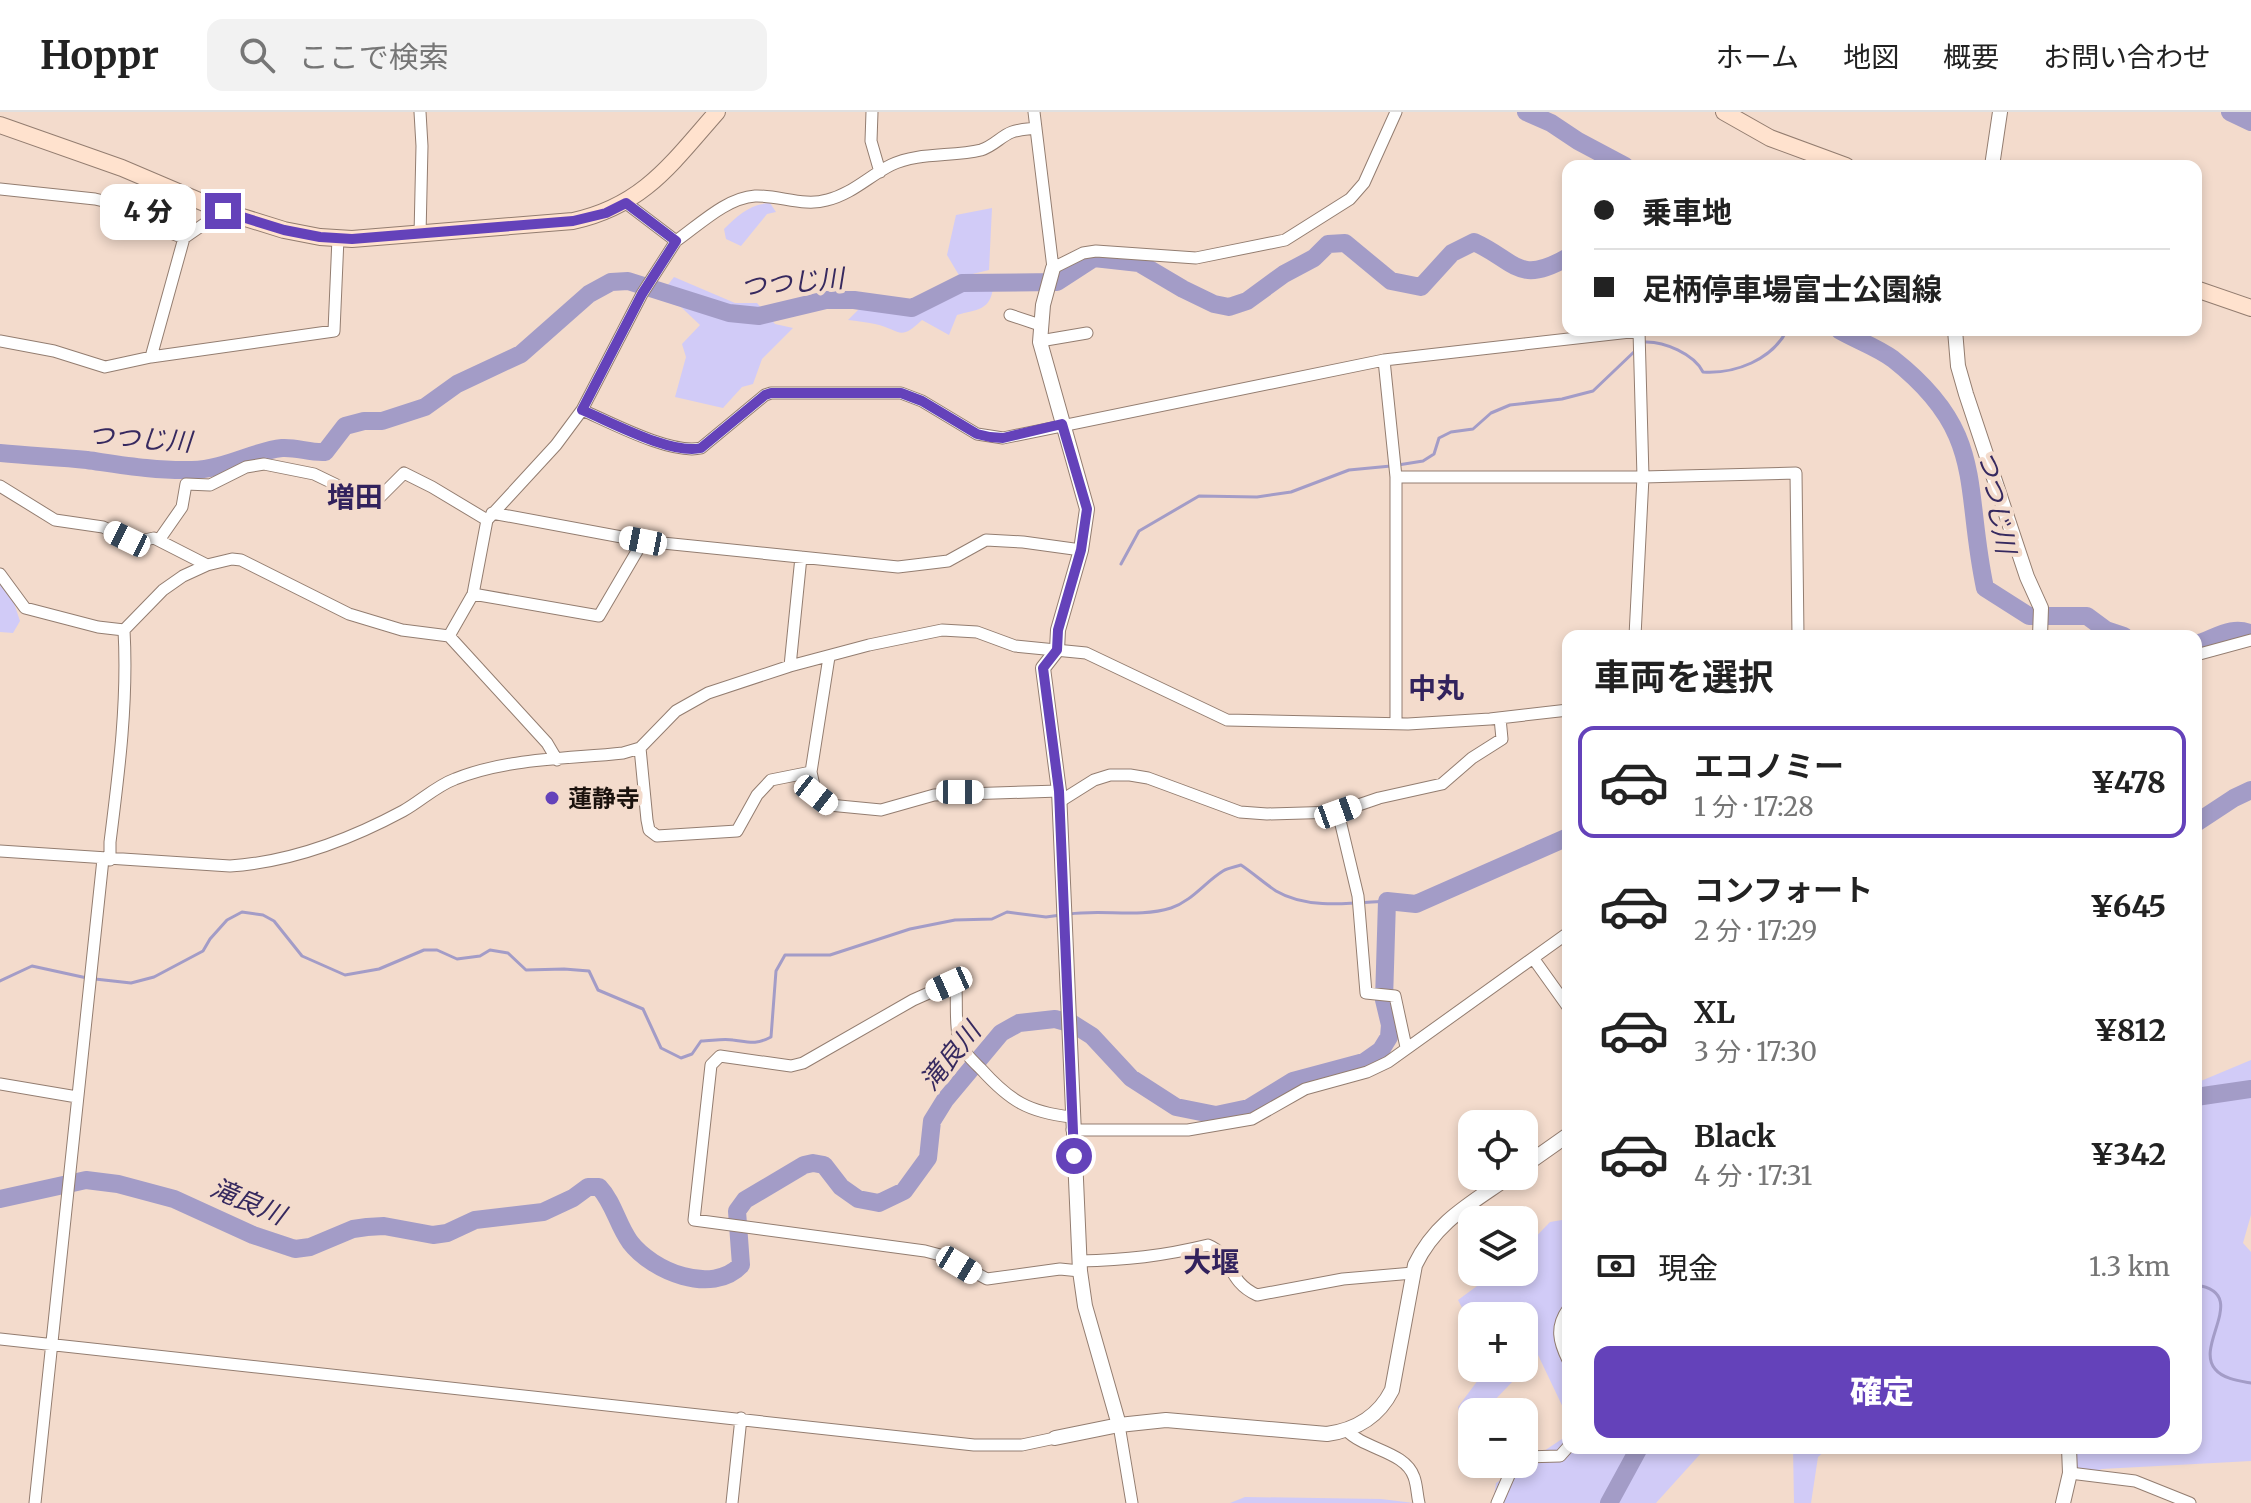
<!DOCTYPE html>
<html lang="ja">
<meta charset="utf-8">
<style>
body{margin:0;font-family:Merriweather,"Noto Sans JP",serif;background:#f2f2f2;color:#222;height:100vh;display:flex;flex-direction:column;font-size:30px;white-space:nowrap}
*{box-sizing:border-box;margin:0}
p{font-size:26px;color:#767676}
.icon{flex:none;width:44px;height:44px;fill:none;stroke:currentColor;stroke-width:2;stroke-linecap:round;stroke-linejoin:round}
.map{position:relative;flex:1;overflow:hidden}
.drawer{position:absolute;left:1562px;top:518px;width:640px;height:824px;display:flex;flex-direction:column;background:#fff;border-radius:16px;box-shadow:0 4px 12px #0003}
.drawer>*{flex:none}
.top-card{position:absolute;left:1562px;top:48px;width:640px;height:176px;border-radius:16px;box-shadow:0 4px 12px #0003;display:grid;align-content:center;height:176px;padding:0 32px;background:#fff}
.buttons{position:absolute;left:1458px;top:998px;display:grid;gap:16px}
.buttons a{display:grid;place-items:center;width:80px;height:80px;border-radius:16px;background:#fff;box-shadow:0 4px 12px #0003;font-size:40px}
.end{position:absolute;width:36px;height:36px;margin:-18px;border:10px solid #6442ba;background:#fff;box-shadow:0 0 0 4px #fff}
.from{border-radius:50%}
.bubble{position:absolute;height:56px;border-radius:16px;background:#fff;box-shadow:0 4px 12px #0003;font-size:26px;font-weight:800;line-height:56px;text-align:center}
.car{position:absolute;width:24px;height:48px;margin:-24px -12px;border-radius:10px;box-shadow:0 0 6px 2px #0007;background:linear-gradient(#fff 24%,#345 0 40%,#fff 0 76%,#345 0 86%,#fff 0)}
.top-card b{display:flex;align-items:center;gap:28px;height:76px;font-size:30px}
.top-card b+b{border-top:2px solid #e0e0e0}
.top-card i{width:20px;height:20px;background:#222}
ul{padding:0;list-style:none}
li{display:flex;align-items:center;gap:24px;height:112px;margin:0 16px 12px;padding:0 16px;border:4px solid transparent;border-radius:16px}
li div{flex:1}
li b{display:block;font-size:30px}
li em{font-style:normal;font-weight:800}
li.active{border-color:#6442ba}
li>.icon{width:72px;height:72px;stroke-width:1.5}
h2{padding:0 32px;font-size:36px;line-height:96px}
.pay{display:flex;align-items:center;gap:20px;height:88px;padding:0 32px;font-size:30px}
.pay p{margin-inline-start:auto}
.primary-button{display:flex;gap:16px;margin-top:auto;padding:16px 32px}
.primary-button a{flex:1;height:92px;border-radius:16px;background:#6442ba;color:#fff;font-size:32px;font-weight:800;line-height:92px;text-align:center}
header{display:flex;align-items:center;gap:48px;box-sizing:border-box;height:112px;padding:0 40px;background:#fff;border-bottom:2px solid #e0e0e0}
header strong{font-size:38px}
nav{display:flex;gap:44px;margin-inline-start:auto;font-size:28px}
.search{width:560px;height:72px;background:#f2f2f2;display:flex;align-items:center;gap:20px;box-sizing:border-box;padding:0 28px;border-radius:16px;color:#767676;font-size:30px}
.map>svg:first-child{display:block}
</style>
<header>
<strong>Hoppr</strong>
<div class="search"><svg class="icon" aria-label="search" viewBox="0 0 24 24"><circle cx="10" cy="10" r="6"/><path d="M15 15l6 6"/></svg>ここで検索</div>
<nav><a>ホーム</a><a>地図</a><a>概要</a><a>お問い合わせ</a></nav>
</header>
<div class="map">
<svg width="2251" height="1391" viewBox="0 0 2251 1391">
<rect width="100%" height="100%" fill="#f3dbcc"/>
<path fill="#d1cbf7" d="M 770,91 L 776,100 L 767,102 L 741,134 L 726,127 L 724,117 C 738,103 750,92 770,91 Z
M 992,96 L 989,158 L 960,165 L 947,143 L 956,103 Z
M 674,165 L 735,191 L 757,191 L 775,212 L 793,216 L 762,247 L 753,272 L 742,275 L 723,296 L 675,285 L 686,245 L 682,232 L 700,213 L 681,195 L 657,187 Z
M 958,171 L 993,176 C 990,199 977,197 957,203 L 949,223 L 922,208 C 899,230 901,218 875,212 C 866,210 857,209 848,208 L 861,195 L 926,187 Z
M 0,467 L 9,476 L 20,509 L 13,521 L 0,520 Z
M 2251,948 L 2251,1103 L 2243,1131 L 2251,1140 L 2251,1349 L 2102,1357 L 2076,1367 L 2070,1336 L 2196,1336 L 2196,971 Z
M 1568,1107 L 1568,1306 L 1538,1243 L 1491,1292 L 1497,1300 L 1472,1300 L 1472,1325 L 1465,1320 L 1458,1295 L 1487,1256 L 1524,1256 L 1524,1204 L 1472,1204 L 1472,1215 L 1458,1188 L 1496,1160 L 1524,1160 L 1524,1137 L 1550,1110 Z
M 1568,1323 L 1568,1336 L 1713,1336 L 1703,1339 L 1656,1391 L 1493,1391 L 1496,1371 Z
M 1793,1336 L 1828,1336 L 1818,1345 L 1811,1391 L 1794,1391 Z
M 1245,1385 L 1381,1387 L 1414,1391 L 1230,1391 Z"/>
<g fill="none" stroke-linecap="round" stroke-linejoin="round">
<path stroke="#a39cc7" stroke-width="3" d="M 1644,230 C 1664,229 1694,242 1703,260 C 1735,262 1772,248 1787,218
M 1398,353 L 1423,349 L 1434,342 L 1439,326 L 1451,320 L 1473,317 L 1491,301 L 1510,293 L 1562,287 L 1593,279 L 1636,238
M 1121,452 L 1139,419 L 1199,384 L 1257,385 L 1291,380 L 1349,358 L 1391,354
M 1069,802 C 1102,797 1139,806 1171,796 C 1192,789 1205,770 1223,759 C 1228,756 1235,755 1241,753 C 1253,761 1264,771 1276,779 C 1308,798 1353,791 1387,789
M 95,867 L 131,871 L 154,865 L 203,839 L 210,827 L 227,808 L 242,800 L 263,803 L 274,809 L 302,844 L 345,863 L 379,857 L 424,838 L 437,838 L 457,847 L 480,844 L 490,838 L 508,841 L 526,858 L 564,857 L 589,859 L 598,878 L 643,897 L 661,936 L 681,946 L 692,942 L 701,929 C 711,929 723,926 733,928 C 749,930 756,933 771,925 L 776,859 L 785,843 L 830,843 L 910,817 L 955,808 L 992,807 L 1007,800 L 1046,805 L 1061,803
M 0,869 L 32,854 L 87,866
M 2196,1173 C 2251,1181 2194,1233 2215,1257 C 2223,1267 2240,1269 2251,1271"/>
<path stroke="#a39cc7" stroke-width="18" d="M 1526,0 L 1551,11 L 1578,29 L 1625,54
M 2230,0 L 2251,10
M 1839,218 C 1856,228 1877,235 1893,247 C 1987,321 1963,373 1985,476 L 2029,504 L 2087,504 L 2106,518 L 2124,524
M 0,341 C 29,344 58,345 87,348 C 122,353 156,359 192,358 C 226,357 253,339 282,336 C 297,335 310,341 325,340 L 345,314 L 364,309 L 382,309 L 425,295 L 457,272 L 521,242 L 589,182 L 611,170 L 628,169 L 729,201 L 759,204 L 826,188 L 854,188 L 912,196 L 962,171 L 1057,170 L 1094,146 L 1139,151 L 1183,177 L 1214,192 L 1229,195 L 1247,189 L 1284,162 L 1314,146 L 1328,132 L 1345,131 L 1391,169 L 1421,175 L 1452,141 L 1474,130 C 1516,149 1518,174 1568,145
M 2196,532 C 2214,527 2233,512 2251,522
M 2196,711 L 2234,686 L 2251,678
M 2196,985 L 2251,977
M 0,1087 L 86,1068 L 118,1072 L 174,1087 L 253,1123 L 295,1137 L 310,1135 L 353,1117 L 367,1115 L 384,1114 L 433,1123 L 447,1121 L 475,1108 L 543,1100 L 573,1086 L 588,1075 L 599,1075 C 614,1091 617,1112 630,1130 C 652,1159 712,1184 741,1153 L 737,1099 L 745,1088 L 804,1053 L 813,1051 L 824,1053 L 841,1075 L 858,1087 L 879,1091 L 904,1079 L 928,1046 L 932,1009 L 945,988 L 1001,921 L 1019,911 L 1055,907 L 1073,912 L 1092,924 L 1131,966 L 1176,995 L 1216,1003 L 1249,996 L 1293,969 L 1364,950 L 1381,938 L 1389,925 L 1390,913 L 1384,888 L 1387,789 L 1416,792 L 1568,725
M 1609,1391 L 1639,1336"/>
<defs>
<path id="minor" d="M 872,0 L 871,29 L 880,60
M 1034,0 L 1053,156 L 1083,141 L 1096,139 L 1196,146 L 1285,128 L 1350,87 L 1364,71 L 1396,0
M 0,77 L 95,87 L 116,92 L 160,117 L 184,126 L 223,99
M 420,123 L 422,34 L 420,0
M 676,129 C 699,113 726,86 755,84 C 779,83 804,95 827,88 C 852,82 869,64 891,53 C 918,40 952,45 981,38 C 994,34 1001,24 1012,20 C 1020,17 1029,17 1036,16
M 1010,203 L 1040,213
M 0,229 L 54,239 L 105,255 L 151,245 L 334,219 L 338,126
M 1040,229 L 1087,221
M 151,245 L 184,126
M 1384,248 L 1396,365 L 1396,611
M 582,298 C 610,310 671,343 701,336 L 765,283 L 771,281 L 901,281 L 922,289 L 977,322 L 1003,326 L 1384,248 L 1639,219 L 1643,365 L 1635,524
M 1396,365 L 1643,365 L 1796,361 L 1798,524
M 0,374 L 55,408 L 103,415 L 127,427 L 140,429 L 154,426 L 207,453
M 492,401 L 643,429 L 898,455 L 948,449 L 986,428 L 1023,430 L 1081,438
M 159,428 L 182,395 L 186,372 L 210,373 L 246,355 L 264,352 L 314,362 L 374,391 L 404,361 L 432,375 L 487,408
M 0,462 L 25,496 L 98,515 L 124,518 L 163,478 L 183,464 L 207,453 L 232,447 L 241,448 L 349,502 L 402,518 L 449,524 L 547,631 L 557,648
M 473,482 L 599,504 L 643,429
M 449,524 L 473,482 L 487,408 L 556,333 L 582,298 L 642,182 L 676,129 L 626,91
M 2196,543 L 2251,528
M 790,554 L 801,445
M 640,636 L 647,708 L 649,718 L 657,724 L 737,719 L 757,683 L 771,668 L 811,660 L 829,545
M 811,660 L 816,683 L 829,693 L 881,698 L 934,683 L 1059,679
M 1059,690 L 1094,668 L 1110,663 L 1130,663 L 1148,666 L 1240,700 L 1267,702 L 1338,700 L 1379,686 L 1442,672 L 1472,646 L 1502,627 L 1500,606
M 1338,700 L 1358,784 L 1366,881 L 1395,884 L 1406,935
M 0,739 L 230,754 C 290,750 351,727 403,699 C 421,689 436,674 455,667 C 507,646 568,647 623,641 L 640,636 L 676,599 L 708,581 L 790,554 L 869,533 L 942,518 L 977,520 L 1015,534 L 1086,541 L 1227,608 L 1408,612 L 1490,607 L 1568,598
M 110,748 L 110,730 C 119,659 128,589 124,518
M 1533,846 L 1568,895
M 0,972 L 77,985
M 1071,1005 C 1028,1000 1010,989 981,957 C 972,948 963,940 959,928 C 955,912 957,894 956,878 L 949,872 L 913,888 L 803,951 L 791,954 L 720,944 L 711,953 L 694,1108 L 925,1139 L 944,1144 L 987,1167 L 1060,1157 L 1080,1159
M 1072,1018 L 1188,1018 L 1252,1007 L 1305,977 L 1367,960 L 1388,950 L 1568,821
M 1079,1149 C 1126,1148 1163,1144 1208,1133 C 1233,1143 1226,1169 1257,1183 L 1343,1167 L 1413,1161
M 1568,1197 C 1555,1215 1559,1230 1568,1248
M 0,1227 L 974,1333 L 1022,1333 L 1055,1326
M 1119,1313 L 1132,1391
M 1346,1318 C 1365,1338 1405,1339 1414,1365 C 1417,1373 1417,1383 1419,1391
M 1524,1345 L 1560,1344 L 1568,1335
M 2070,1361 L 2135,1369 L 2190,1391
M 35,1391 L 103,747
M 732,1391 L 741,1306
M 1497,1391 L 1514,1352"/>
<path id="tertiary" d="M 1992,54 L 2000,0
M 1053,156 L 1043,193 L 1040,230 L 1087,397 L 1081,438 L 1058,518 L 1057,538 L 1043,556 L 1059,679 L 1080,1159 L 1085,1194 L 1119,1313
M 1955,218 L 1958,254 L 1966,282 L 2027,465 L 2041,496 L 2040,524
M 1524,1054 L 1568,1023
M 1055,1326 L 1119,1313 L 1166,1308 L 1327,1322 C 1356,1318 1379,1304 1392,1278 L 1415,1153 C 1436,1109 1472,1091 1510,1064
M 2063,1391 L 2070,1361 L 2069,1336"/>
<path id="secondary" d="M 1724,0 L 1770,26 L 1846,54
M 0,13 L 122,56 L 223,99 L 284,118 L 320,125 L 352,127 L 573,109 C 643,94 672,51 717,0
M 2196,177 L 2251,196"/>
</defs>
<use href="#minor" stroke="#937d70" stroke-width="13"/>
<use href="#tertiary" stroke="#937d70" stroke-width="16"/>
<use href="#secondary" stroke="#937d70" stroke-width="18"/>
<use href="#minor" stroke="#fff" stroke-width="11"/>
<use href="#tertiary" stroke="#fff" stroke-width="14"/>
<use href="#secondary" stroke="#ffe2ce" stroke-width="16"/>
</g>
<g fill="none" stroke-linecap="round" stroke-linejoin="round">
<path stroke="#6442ba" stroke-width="10" d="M 223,99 L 284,118 L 320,125 L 352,127 L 573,109 L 606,101 L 626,91 L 676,129 L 642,182 L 582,298 C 611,310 671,343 701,336 L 765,283 L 771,281 L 901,281 L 922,289 L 977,322 L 990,325 L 1003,326 L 1062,312 L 1087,397 L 1081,438 L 1058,518 L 1057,538 L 1043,556 L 1059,679 L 1074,1044"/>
</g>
<circle fill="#6442ba" stroke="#f3dbcc" stroke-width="3" cx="552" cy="686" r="8"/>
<g text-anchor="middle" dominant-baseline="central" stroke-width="8" stroke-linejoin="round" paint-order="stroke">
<g font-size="24" font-weight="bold" fill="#1b120d" stroke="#f3dbcc" text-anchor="start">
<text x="568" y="686">蓮静寺</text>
</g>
<g font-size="26" font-style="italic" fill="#36295f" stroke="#f3dbcc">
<text transform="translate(792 170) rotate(-5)">つつじ川</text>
<text transform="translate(140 326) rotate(4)">つつじ川</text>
<text transform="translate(1997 390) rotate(79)">つつじ川</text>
<text transform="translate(950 944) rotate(-51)">滝良川</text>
<text transform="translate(248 1089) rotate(23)">滝良川</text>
</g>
<g font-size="28" font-weight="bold" fill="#32225d" stroke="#f3dbcc">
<text x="355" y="385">増田</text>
<text x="1436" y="576">中丸</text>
<text x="1211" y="1150">大堰</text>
</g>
</g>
</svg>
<div class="buttons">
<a><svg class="icon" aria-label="locate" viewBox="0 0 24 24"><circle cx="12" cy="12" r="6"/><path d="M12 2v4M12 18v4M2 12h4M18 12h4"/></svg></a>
<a><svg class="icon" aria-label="layers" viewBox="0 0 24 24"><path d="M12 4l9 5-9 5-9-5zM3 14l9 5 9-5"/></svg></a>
<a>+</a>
<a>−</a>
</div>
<i class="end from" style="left:1074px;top:1044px"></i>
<i class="end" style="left:223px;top:99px"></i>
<div class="bubble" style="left:100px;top:72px;width:96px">4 分</div>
<i class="car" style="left:127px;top:427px;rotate:296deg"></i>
<i class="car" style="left:643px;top:429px;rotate:281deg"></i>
<i class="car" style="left:960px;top:680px;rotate:90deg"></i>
<i class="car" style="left:816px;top:683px;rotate:128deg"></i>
<i class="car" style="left:1338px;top:700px;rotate:70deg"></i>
<i class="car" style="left:949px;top:872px;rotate:246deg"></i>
<i class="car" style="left:959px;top:1153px;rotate:121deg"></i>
<div class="top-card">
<b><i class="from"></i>乗車地</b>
<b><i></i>足柄停車場富士公園線</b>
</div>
<section class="drawer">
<h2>車両を選択</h2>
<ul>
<li class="active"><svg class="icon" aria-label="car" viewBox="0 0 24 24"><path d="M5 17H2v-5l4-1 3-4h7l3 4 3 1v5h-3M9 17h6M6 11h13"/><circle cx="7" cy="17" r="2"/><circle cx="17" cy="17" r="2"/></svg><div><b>エコノミー</b><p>1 分 · 17:28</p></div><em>¥478</em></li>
<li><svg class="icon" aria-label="car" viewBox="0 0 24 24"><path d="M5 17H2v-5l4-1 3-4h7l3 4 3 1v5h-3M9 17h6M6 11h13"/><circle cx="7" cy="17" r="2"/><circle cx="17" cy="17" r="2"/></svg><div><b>コンフォート</b><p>2 分 · 17:29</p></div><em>¥645</em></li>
<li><svg class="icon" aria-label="car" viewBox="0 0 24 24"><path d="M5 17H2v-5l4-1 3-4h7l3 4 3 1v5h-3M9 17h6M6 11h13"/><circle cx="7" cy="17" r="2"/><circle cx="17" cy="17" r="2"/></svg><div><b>XL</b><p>3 分 · 17:30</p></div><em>¥812</em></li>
<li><svg class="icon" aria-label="car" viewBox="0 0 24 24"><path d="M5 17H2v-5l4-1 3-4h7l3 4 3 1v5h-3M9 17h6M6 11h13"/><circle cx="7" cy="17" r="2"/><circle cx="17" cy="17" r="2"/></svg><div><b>Black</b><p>4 分 · 17:31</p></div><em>¥342</em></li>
</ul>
<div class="pay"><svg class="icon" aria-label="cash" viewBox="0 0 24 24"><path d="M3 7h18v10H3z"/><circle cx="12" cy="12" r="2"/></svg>現金<p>1.3 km</p></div>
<div class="primary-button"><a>確定</a></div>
</section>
</div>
